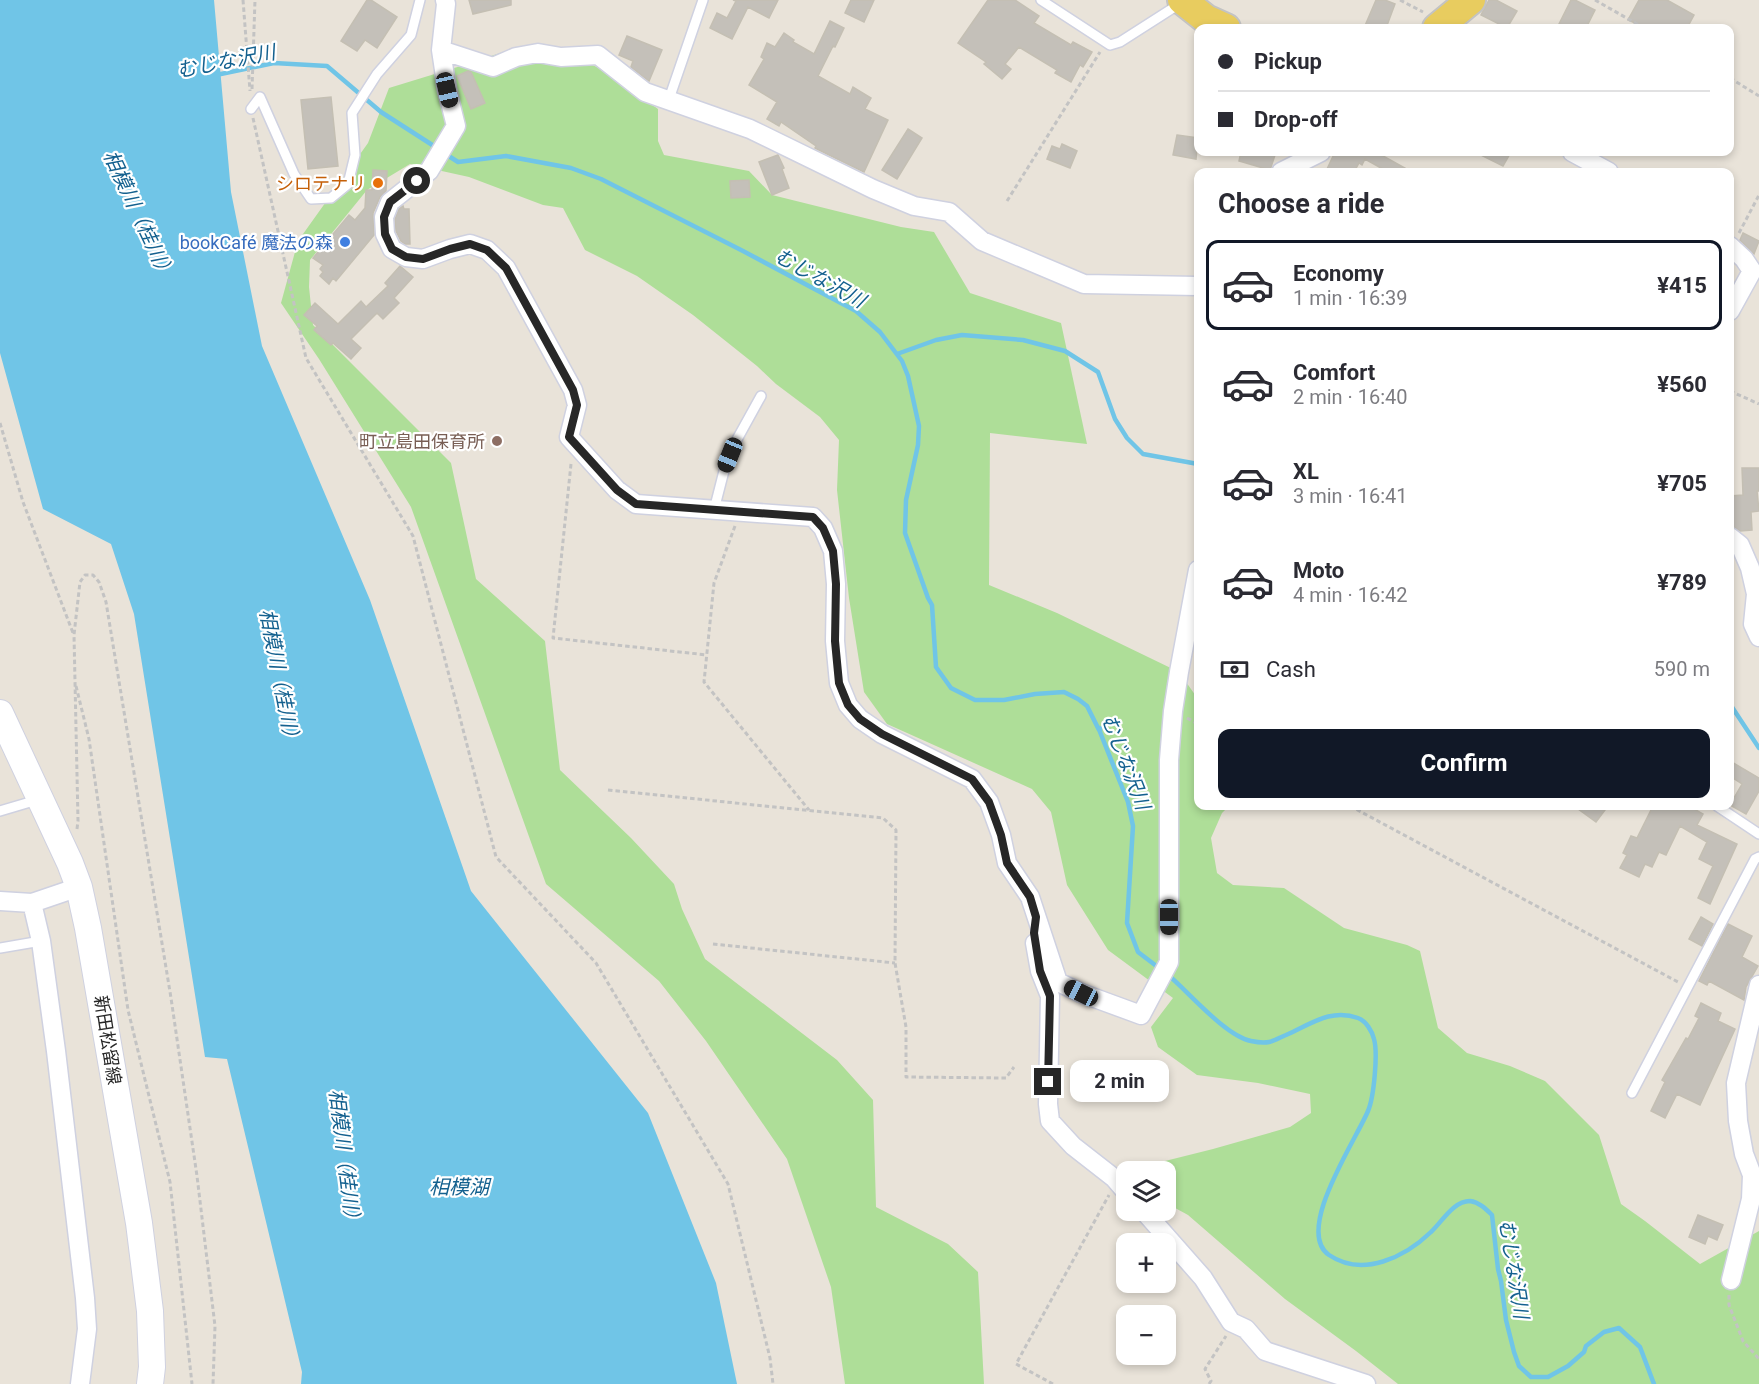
<!DOCTYPE html>
<meta charset="utf-8">
<style>
body{margin:0;font-family:Roboto,"Noto Sans JP",sans-serif;background:#f7f7f7;color:#2b2b33;height:100vh;display:flex;flex-direction:column;font-size:22px;white-space:nowrap}
*{box-sizing:border-box;margin:0}
p{font-size:20px;color:#7c7c81}
.icon{flex:none;width:33px;height:33px;fill:none;stroke:currentColor;stroke-width:2;stroke-linecap:round;stroke-linejoin:round}
.map{position:relative;flex:1;overflow:hidden}
.panel{position:absolute;left:1194px;top:168px;width:540px;height:642px;display:flex;flex-direction:column;background:#fff;border-radius:12px;box-shadow:0 3px 9px #0003}
.panel>*{flex:none}
.guide{position:absolute;left:1194px;top:24px;width:540px;height:132px;border-radius:12px;box-shadow:0 3px 9px #0003;display:grid;align-content:center;height:132px;padding:0 24px;background:#fff}
.tools{position:absolute;left:1116px;top:1161px;display:grid;gap:12px}
.tools a{display:grid;place-items:center;width:60px;height:60px;border-radius:12px;background:#fff;box-shadow:0 3px 9px #0003;font-size:30px}
.end{position:absolute;width:27px;height:27px;margin:-14px;border:8px solid #272727;background:#fff;box-shadow:0 0 0 3px #fff}
.from{border-radius:50%}
.bubble{position:absolute;height:42px;border-radius:12px;background:#fff;box-shadow:0 3px 9px #0003;font-size:20px;font-weight:700;line-height:42px;text-align:center}
.car{position:absolute;width:18px;height:36px;margin:-18px -9px;border-radius:8px;box-shadow:0 0 4px 2px #0007;background:linear-gradient(#222 24%,#8ab4d8 0 40%,#222 0 76%,#8ab4d8 0 86%,#222 0)}
.guide b{display:flex;align-items:center;gap:21px;height:57px;font-size:22px}
.guide b+b{border-top:2px solid #e1e1e2}
.guide i{width:15px;height:15px;background:#2b2b33}
ul{padding:0;list-style:none}
li{display:flex;align-items:center;gap:18px;height:90px;margin:0 12px 9px;padding:0 12px;border:3px solid transparent;border-radius:12px}
li div{flex:1}
li b{display:block;font-size:22px}
li em{font-style:normal;font-weight:700}
li.selected{border-color:#111827}
li>.icon{width:54px;height:54px;stroke-width:1.5}
h2{padding:0 24px;font-size:27px;line-height:72px}
.pay{display:flex;align-items:center;gap:15px;height:66px;padding:0 24px;font-size:22px}
.pay p{margin-inline-start:auto}
.primary-button{display:flex;gap:12px;margin-top:auto;padding:12px 24px}
.primary-button a{flex:1;height:69px;border-radius:12px;background:#111827;color:#fff;font-size:24px;font-weight:700;line-height:69px;text-align:center}
.map>svg:first-child{display:block}
</style>
<div class="map">
<svg width="1759" height="1384" viewBox="0 0 1759 1384">
<rect width="100%" height="100%" fill="#e9e3d9"/>
<path fill="#aede98" d="M 515,48 L 550,48 L 602,69 L 658,109 L 658,141 L 664,155 L 749,171 L 772,195 L 901,227 L 934,232 L 970,293 L 1061,323 L 1087,444 L 990,433 L 989,585 L 1057,613 L 1179,672 L 1198,699 L 1198,806 L 1229,806 L 1222,813 L 1211,838 L 1217,873 L 1233,885 L 1284,888 L 1344,928 L 1407,945 L 1420,951 L 1438,1028 L 1467,1053 L 1510,1066 L 1545,1081 L 1599,1135 L 1621,1204 L 1645,1221 L 1700,1264 L 1759,1231 L 1759,1384 L 1398,1384 L 1356,1351 L 1285,1299 L 1188,1215 L 1166,1203 L 1166,1172 L 1161,1171 L 1161,1162 L 1213,1149 L 1290,1127 L 1311,1113 L 1310,1094 L 1258,1083 L 1197,1075 L 1158,1047 L 1151,1027 L 1173,998 L 1108,950 L 1067,885 L 1051,812 L 1032,789 L 887,724 L 864,692 L 849,598 L 837,490 L 839,440 L 820,417 L 776,384 L 757,366 L 693,315 L 637,276 L 585,250 L 563,208 L 543,205 L 469,177 L 410,164 L 367,190 L 310,260 L 309,287 L 313,325 L 451,463 L 476,579 L 545,641 L 560,770 L 631,838 L 674,884 L 682,909 L 705,959 L 837,1060 L 873,1100 L 876,1207 L 948,1244 L 978,1272 L 984,1384 L 845,1384 L 831,1287 L 787,1159 L 706,1041 L 659,981 L 546,884 L 411,507 L 319,359 L 281,303 L 298,241 L 368,143 L 389,88 L 464,65 Z"/>
<path fill="#70c5e7" d="M 0,0 L 214,0 L 231,192 L 262,346 L 370,600 L 471,891 L 648,1113 L 716,1283 L 737,1384 L 301,1384 L 302,1372 L 227,1059 L 205,1057 L 134,614 L 111,544 L 43,509 L 0,353 Z"/>
<g fill="none" stroke-linecap="round" stroke-linejoin="round">
<path stroke="#70c5e7" stroke-width="4.5" d="M 216,75 L 274,63 L 327,66 L 381,112 L 437,148
M 444,153 L 458,162 L 506,156 L 571,168 L 601,179 L 743,251 L 856,311 L 880,332 L 902,361 L 908,376 L 919,426 L 918,445 L 906,500 L 905,533 L 928,598 L 932,605 L 936,667 L 951,688 L 975,700 L 1004,700 L 1035,694 L 1064,692 L 1078,699 L 1087,706 L 1099,730 L 1100,728 L 1100,732 L 1128,802 L 1133,826 L 1127,923 L 1138,952 L 1159,968
M 897,354 L 936,340 L 962,335 L 1023,340 L 1065,351 L 1098,372 L 1115,419 L 1127,438 L 1143,454 L 1198,464
M 1730,704 L 1759,748
M 1166,973 C 1188,991 1225,1036 1251,1041 C 1256,1042 1264,1043 1269,1042 C 1274,1041 1281,1037 1286,1035 C 1311,1024 1331,1008 1358,1018 C 1366,1021 1372,1031 1374,1039 C 1378,1053 1374,1097 1368,1111 C 1356,1140 1294,1231 1329,1255 C 1363,1278 1405,1257 1431,1232 C 1442,1222 1453,1201 1470,1201 C 1479,1202 1486,1209 1492,1215 L 1498,1269 L 1501,1281 L 1506,1320 L 1514,1352 L 1519,1366 L 1531,1377 L 1548,1377 L 1568,1366 L 1584,1352 L 1586,1346 L 1604,1332 L 1619,1328 L 1640,1347 L 1654,1384"/>
</g>
<path fill="#c4c0b9" stroke="#c4bfb3" stroke-width="1.5" d="M 367,0 L 371,0 L 397,17 L 377,48 L 365,40 L 357,51 L 341,41 Z
M 469,0 L 511,0 L 511,5 L 473,14 Z
M 733,0 L 778,0 L 769,18 L 748,7 L 732,39 L 710,28 L 717,13 L 727,18 L 736,1 Z
M 851,0 L 874,0 L 864,22 L 845,13 Z
M 988,0 L 1015,0 L 1039,16 L 1034,23 L 1071,45 L 1073,42 L 1092,52 L 1083,67 L 1080,65 L 1071,82 L 1055,73 L 1057,70 L 1019,47 L 1005,64 L 1011,69 L 1002,79 L 984,64 L 986,62 L 958,43 Z
M 1376,0 L 1385,0 L 1395,4 L 1386,28 L 1364,28 Z
M 1489,0 L 1496,0 L 1517,11 L 1507,28 L 1481,15 Z
M 1571,0 L 1575,0 L 1595,10 L 1586,28 L 1557,28 Z
M 1639,0 L 1667,0 L 1694,15 L 1687,28 L 1646,28 L 1628,20 Z
M 830,21 L 844,28 L 835,47 L 833,46 L 818,76 L 850,94 L 853,87 L 871,98 L 865,109 L 888,120 L 864,172 L 817,149 L 815,148 L 816,146 L 781,122 L 779,126 L 767,119 L 777,102 L 749,85 L 764,59 L 761,57 L 767,43 L 775,47 L 784,33 L 794,40 L 793,42 L 814,54 Z
M 627,36 L 662,50 L 649,81 L 631,67 L 633,61 L 619,55 Z
M 468,71 L 471,72 L 485,103 L 471,109 L 457,76 Z
M 331,97 L 338,166 L 308,169 L 301,100 Z
M 908,129 L 922,138 L 897,179 L 882,170 Z
M 1177,135 L 1198,138 L 1196,159 L 1173,155 Z
M 1062,144 L 1077,151 L 1070,168 L 1047,159 L 1052,146 L 1060,149 Z
M 1241,152 L 1276,152 L 1270,170 L 1239,161 Z
M 1334,152 L 1376,152 L 1412,172 L 1388,172 L 1365,159 L 1362,165 L 1359,163 L 1354,172 L 1334,172 L 1327,169 L 1335,152 Z
M 1475,152 L 1511,152 L 1503,166 Z
M 778,155 L 784,168 L 782,169 L 789,188 L 772,195 L 759,162 Z
M 373,170 L 387,171 L 386,191 L 380,197 L 373,213 L 374,235 L 336,281 L 333,278 L 329,284 L 320,276 L 323,272 L 320,269 L 323,265 L 313,258 L 349,215 L 355,220 L 365,208 L 366,190 L 372,190 Z
M 749,180 L 750,197 L 731,198 L 730,181 Z
M 403,206 L 404,209 L 409,209 L 410,244 L 405,244 L 401,241 L 396,231 L 395,219 L 399,209 Z
M 1743,233 L 1759,241 L 1754,254 L 1740,240 Z
M 400,266 L 413,277 L 394,298 L 399,303 L 383,319 L 377,313 L 351,339 L 361,348 L 351,359 L 333,343 L 331,345 L 314,330 L 317,326 L 304,315 L 315,303 L 338,324 L 361,301 L 366,307 L 388,286 L 385,283 Z
M 1742,468 L 1759,468 L 1759,491 L 1757,491 L 1759,511 L 1751,512 L 1752,530 L 1740,531 L 1731,526 L 1730,496 L 1743,495 Z
M 1730,761 L 1759,778 L 1759,791 L 1746,814 L 1730,805 L 1742,784 L 1730,776 Z
M 1574,806 L 1608,806 L 1596,822 Z
M 1653,806 L 1689,806 L 1703,814 L 1697,825 L 1737,844 L 1710,904 L 1698,898 L 1713,866 L 1699,859 L 1707,842 L 1680,826 L 1666,855 L 1659,852 L 1652,867 L 1645,864 L 1639,877 L 1620,868 L 1627,855 L 1623,853 L 1631,836 L 1637,838 Z
M 1701,917 L 1713,924 L 1702,946 L 1689,939 Z
M 1728,924 L 1752,936 L 1742,957 L 1758,966 L 1746,987 L 1744,1000 L 1709,981 L 1707,985 L 1699,981 Z
M 1701,1003 L 1721,1013 L 1718,1021 L 1735,1029 L 1700,1105 L 1677,1094 L 1665,1118 L 1651,1111 L 1665,1082 L 1662,1080 L 1686,1038 L 1688,1039 L 1699,1018 L 1695,1016 Z
M 1698,1215 L 1723,1225 L 1717,1240 L 1708,1236 L 1705,1244 L 1689,1237 Z"/>
<g fill="none" stroke-linecap="round" stroke-linejoin="round">
<defs>
<path id="service" d="M 1041,0 L 1110,45 L 1120,42 L 1181,3
M 669,99 L 703,0
M 251,109 L 260,97 L 294,174 L 311,199 L 331,198 L 348,184 L 355,155 L 352,113 L 377,74 L 411,35 L 420,0
M 714,510 L 725,467 L 735,443 L 761,396
M 1717,806 L 1759,834
M 0,811 L 37,800
M 0,948 L 41,941
M 1632,1093 L 1755,859 L 1759,857"/>
<path id="minor" d="M 445,0 L 446,4 L 441,50 L 447,90 L 456,126 L 429,171 L 390,202 L 384,217 L 385,234 L 392,249 L 406,257 L 423,259 L 450,249 L 470,244 L 487,250 L 506,268 L 573,390 L 577,405 L 569,437 L 617,490 L 636,504 L 813,517 L 823,528 L 833,551 L 836,584 L 835,641 L 839,683 L 848,705 L 860,719 L 882,734 L 972,779 L 989,802 L 1001,835 L 1007,863 L 1030,897 L 1058,982 L 1081,993 L 1141,1015 L 1169,962 L 1169,760 L 1173,711 L 1179,672 L 1198,570
M 441,50 L 493,67 L 516,57 L 538,53 L 561,57 L 598,55 L 645,92 L 750,129 L 873,189 L 914,206 L 949,212 L 982,241 L 1084,284 L 1198,286
M 1572,152 L 1609,172
M 1281,172 L 1321,152
M 1730,246 L 1744,259 L 1752,271 L 1730,311
M 1730,537 L 1740,545 L 1750,568 L 1756,594 L 1753,624 L 1759,637
M 0,901 L 32,903 L 79,887
M 32,903 L 41,941 L 56,1051 L 85,1298 L 87,1329 L 80,1384
M 1035,943 L 1040,971 L 1050,996 L 1048,1104 L 1050,1121 L 1073,1146 L 1114,1178 L 1126,1192
M 1143,1210 L 1203,1278 L 1231,1322 L 1246,1329 L 1265,1351 L 1366,1384
M 1731,1280 L 1751,1199 L 1752,1175 L 1744,1154 L 1738,1121 L 1736,1083 L 1759,985"/>
<path id="secondary" d="M 0,713 L 70,863 L 79,887 L 88,928 L 139,1223 L 150,1311 L 152,1367 L 150,1384"/>
<path id="primary" d="M 1182,0 L 1206,19 L 1226,28
M 1437,28 L 1471,0"/>
</defs>
<use href="#service" stroke="#cfd1e0" stroke-width="12"/>
<use href="#minor" stroke="#cfd1e0" stroke-width="21"/>
<use href="#secondary" stroke="#cfd1e0" stroke-width="28"/>
<use href="#primary" stroke="#c3c3c3" stroke-width="32"/>
<path stroke="#c3c3c3" stroke-width="3" stroke-dasharray="4.5 3" stroke-linecap="butt" d="M 243,0 L 250,91
M 1400,0 L 1423,12
M 1595,0 L 1644,28
M 1730,78 L 1759,96
M 252,89 L 255,0
M 253,118 L 306,358 L 413,536 L 496,857 L 596,963 L 728,1184 L 770,1358 L 773,1384
M 1007,201 L 1100,52
M 1739,233 L 1759,195
M 1730,391 L 1759,404
M 0,423 L 23,502 L 73,633
M 571,464 L 553,638 L 707,655
M 735,526 L 714,583 L 704,682 L 809,810
M 76,686 L 89,739 L 128,1010 L 170,1182 L 192,1384
M 1187,718 L 1198,724
M 608,790 L 883,818 L 896,830 L 895,963 L 906,1027 L 906,1077 L 1006,1078 L 1014,1067
M 1350,806 L 1678,982
M 77,829 L 78,821 L 74,635 L 80,582 L 85,575 L 93,575 L 99,582 L 106,602 L 171,998 L 197,1176 L 215,1326 L 213,1384
M 713,944 L 895,963
M 1729,1295 L 1729,1305 L 1743,1341 L 1759,1359
M 1053,1384 L 1016,1364 L 1109,1195
M 1209,1384 L 1211,1381 L 1205,1369 L 1226,1336"/>
<use href="#service" stroke="#fff" stroke-width="9"/>
<use href="#minor" stroke="#fff" stroke-width="18"/>
<use href="#secondary" stroke="#fff" stroke-width="26"/>
<use href="#primary" stroke="#e8cc5f" stroke-width="28"/>
</g>
<g fill="none" stroke-linecap="round" stroke-linejoin="round">
<path stroke="#272727" stroke-width="8" d="M 417,181 L 390,202 L 384,217 L 385,234 L 392,249 L 406,257 L 423,259 L 450,249 L 470,244 L 487,250 L 506,268 L 573,390 L 577,405 L 569,437 L 617,490 L 636,504 L 813,517 L 823,528 L 833,551 L 836,584 L 835,641 L 839,683 L 848,705 L 860,719 L 882,734 L 972,779 L 989,802 L 1001,835 L 1007,863 L 1030,897 L 1036,917 L 1034,933 L 1040,971 L 1050,996 L 1048,1082"/>
</g>
<circle fill="#e8710a" stroke="#fff" stroke-width="2" cx="378" cy="183" r="6"/>
<circle fill="#3f7fe0" stroke="#fff" stroke-width="2" cx="345" cy="242" r="6"/>
<circle fill="#8d6e63" stroke="#fff" stroke-width="2" cx="497" cy="441" r="6"/>
<g text-anchor="middle" dominant-baseline="central" stroke-width="4.5" stroke-linejoin="round" paint-order="stroke">
<g font-size="18" fill="#c56008" stroke="#fff" text-anchor="end">
<text x="366" y="183">シロテナリ</text>
</g>
<g font-size="18" fill="#366cbe" stroke="#fff" text-anchor="end">
<text x="333" y="242">bookCafé 魔法の森</text>
</g>
<g font-size="18" fill="#785e54" stroke="#fff" text-anchor="end">
<text x="485" y="441">町立島田保育所</text>
</g>
<g font-size="18" fill="#272727" stroke="#fff">
<text transform="translate(108 1040) rotate(81)">新田松留線</text>
</g>
<g font-size="20" font-style="italic" fill="#14618f" stroke="#fff">
<text transform="translate(226 61) rotate(-11)">むじな沢川</text>
<text transform="translate(139 215) rotate(65)">相模川（桂川）</text>
<text transform="translate(820 278) rotate(29)">むじな沢川</text>
<text transform="translate(280 678) rotate(79)">相模川（桂川）</text>
<text transform="translate(1126 762) rotate(69)">むじな沢川</text>
<text transform="translate(345 1159) rotate(83)">相模川（桂川）</text>
<text x="459" y="1187">相模湖</text>
<text transform="translate(1514 1269) rotate(81)">むじな沢川</text>
</g>
</g>
</svg>
<div class="tools">
<a><svg class="icon" aria-label="layers" viewBox="0 0 24 24"><path d="M12 4l9 5-9 5-9-5zM3 14l9 5 9-5"/></svg></a>
<a>+</a>
<a>−</a>
</div>
<i class="end from" style="left:417px;top:181px"></i>
<i class="end" style="left:1048px;top:1082px"></i>
<div class="bubble" style="left:1070px;top:1060px;width:99px">2 min</div>
<i class="car" style="left:447px;top:90px;rotate:167deg"></i>
<i class="car" style="left:730px;top:455px;rotate:202deg"></i>
<i class="car" style="left:1169px;top:917px;rotate:180deg"></i>
<i class="car" style="left:1081px;top:993px;rotate:296deg"></i>
<div class="guide">
<b><i class="from"></i>Pickup</b>
<b><i></i>Drop-off</b>
</div>
<section class="panel">
<h2>Choose a ride</h2>
<ul>
<li class="selected"><svg class="icon" aria-label="car" viewBox="0 0 24 24"><path d="M5 17H2v-5l4-1 3-4h7l3 4 3 1v5h-3M9 17h6M6 11h13"/><circle cx="7" cy="17" r="2"/><circle cx="17" cy="17" r="2"/></svg><div><b>Economy</b><p>1 min · 16:39</p></div><em>¥415</em></li>
<li><svg class="icon" aria-label="car" viewBox="0 0 24 24"><path d="M5 17H2v-5l4-1 3-4h7l3 4 3 1v5h-3M9 17h6M6 11h13"/><circle cx="7" cy="17" r="2"/><circle cx="17" cy="17" r="2"/></svg><div><b>Comfort</b><p>2 min · 16:40</p></div><em>¥560</em></li>
<li><svg class="icon" aria-label="car" viewBox="0 0 24 24"><path d="M5 17H2v-5l4-1 3-4h7l3 4 3 1v5h-3M9 17h6M6 11h13"/><circle cx="7" cy="17" r="2"/><circle cx="17" cy="17" r="2"/></svg><div><b>XL</b><p>3 min · 16:41</p></div><em>¥705</em></li>
<li><svg class="icon" aria-label="car" viewBox="0 0 24 24"><path d="M5 17H2v-5l4-1 3-4h7l3 4 3 1v5h-3M9 17h6M6 11h13"/><circle cx="7" cy="17" r="2"/><circle cx="17" cy="17" r="2"/></svg><div><b>Moto</b><p>4 min · 16:42</p></div><em>¥789</em></li>
</ul>
<div class="pay"><svg class="icon" aria-label="cash" viewBox="0 0 24 24"><path d="M3 7h18v10H3z"/><circle cx="12" cy="12" r="2"/></svg>Cash<p>590 m</p></div>
<div class="primary-button"><a>Confirm</a></div>
</section>
</div>
